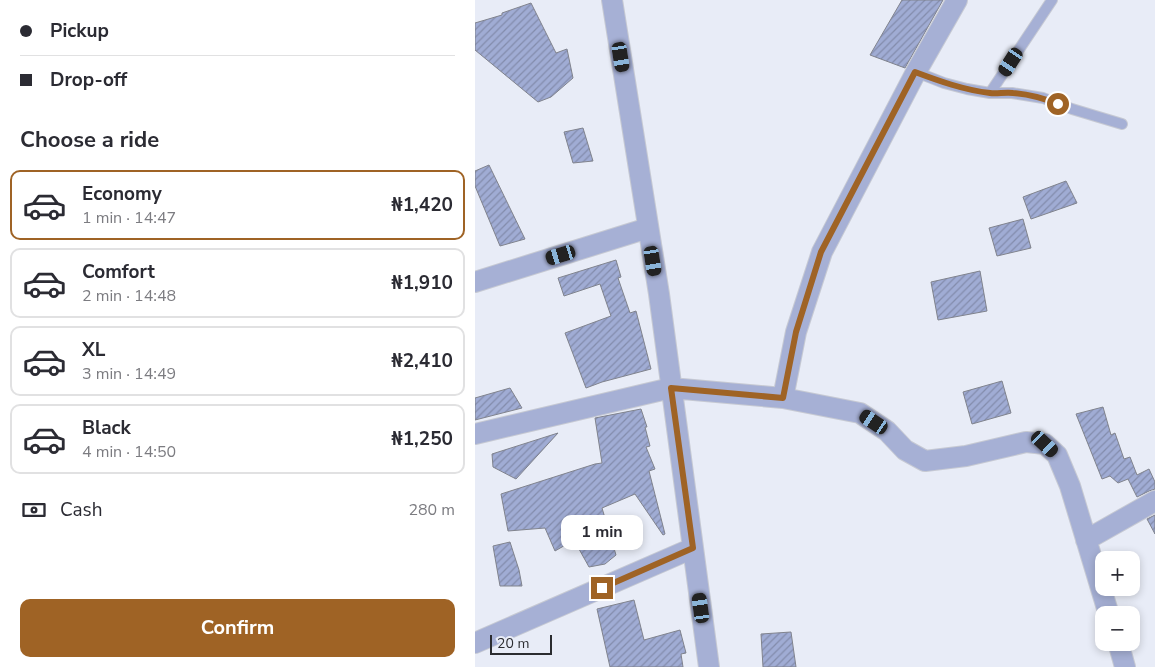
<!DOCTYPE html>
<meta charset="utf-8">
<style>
body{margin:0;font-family:"Nunito Sans",sans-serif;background:#f2f2f3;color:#2b2b33;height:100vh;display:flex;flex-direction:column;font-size:19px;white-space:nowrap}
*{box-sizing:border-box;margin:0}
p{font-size:16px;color:#7c7c81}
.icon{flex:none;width:28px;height:28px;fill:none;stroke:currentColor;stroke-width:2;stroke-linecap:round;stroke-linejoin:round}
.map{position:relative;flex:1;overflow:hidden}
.details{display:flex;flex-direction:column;background:#fff;width:475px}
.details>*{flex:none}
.top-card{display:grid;align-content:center;height:110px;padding:0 20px;background:#fff}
.tools{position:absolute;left:620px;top:551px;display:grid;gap:10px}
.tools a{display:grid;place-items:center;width:45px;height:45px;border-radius:10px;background:#fff;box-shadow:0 2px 8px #0003;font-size:25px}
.scale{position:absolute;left:15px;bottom:12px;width:62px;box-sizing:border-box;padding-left:5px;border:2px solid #2b2c30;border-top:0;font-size:14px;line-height:18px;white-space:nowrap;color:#2b2c30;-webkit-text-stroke:4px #e8ecf7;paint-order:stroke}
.end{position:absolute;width:22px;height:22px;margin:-11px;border:6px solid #9f6325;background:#fff;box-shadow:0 0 0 2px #fff}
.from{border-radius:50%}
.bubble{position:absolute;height:35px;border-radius:10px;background:#fff;box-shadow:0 2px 8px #0003;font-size:16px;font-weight:700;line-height:35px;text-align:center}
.car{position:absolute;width:15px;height:30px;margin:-15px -8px;border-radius:6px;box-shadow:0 0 4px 1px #0007;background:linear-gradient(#222 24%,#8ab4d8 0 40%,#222 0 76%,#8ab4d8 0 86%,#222 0)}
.top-card b{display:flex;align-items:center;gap:18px;height:48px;font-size:19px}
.top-card b+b{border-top:1px solid #e1e1e2}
.top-card i{width:12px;height:12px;background:#2b2b33}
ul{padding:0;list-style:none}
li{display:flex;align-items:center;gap:15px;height:70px;margin:0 10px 8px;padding:0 10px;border:2px solid #e1e1e2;border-radius:10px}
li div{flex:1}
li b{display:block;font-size:19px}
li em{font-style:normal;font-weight:700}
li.current{border-color:#9f6325}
li>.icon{width:45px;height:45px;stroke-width:1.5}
h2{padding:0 20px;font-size:22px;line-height:60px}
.pay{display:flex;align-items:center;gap:12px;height:55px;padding:0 20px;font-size:19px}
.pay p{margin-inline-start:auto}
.primary-button{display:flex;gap:10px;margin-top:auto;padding:10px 20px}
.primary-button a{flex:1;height:58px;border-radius:10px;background:#9f6325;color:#fff;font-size:20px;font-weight:700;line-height:58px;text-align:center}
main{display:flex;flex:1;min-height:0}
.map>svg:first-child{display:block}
</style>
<main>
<section class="details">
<div class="top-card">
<b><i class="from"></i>Pickup</b>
<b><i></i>Drop-off</b>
</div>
<h2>Choose a ride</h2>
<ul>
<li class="current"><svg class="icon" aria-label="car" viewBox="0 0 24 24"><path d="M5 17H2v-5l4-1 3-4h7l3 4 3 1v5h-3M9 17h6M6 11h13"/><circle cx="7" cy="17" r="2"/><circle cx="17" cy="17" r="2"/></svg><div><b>Economy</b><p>1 min · 14:47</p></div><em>₦1,420</em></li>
<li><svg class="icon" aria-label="car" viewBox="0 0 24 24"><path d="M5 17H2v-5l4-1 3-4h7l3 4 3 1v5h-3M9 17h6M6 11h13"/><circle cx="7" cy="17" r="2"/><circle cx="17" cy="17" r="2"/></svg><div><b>Comfort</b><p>2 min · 14:48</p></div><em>₦1,910</em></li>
<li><svg class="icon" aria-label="car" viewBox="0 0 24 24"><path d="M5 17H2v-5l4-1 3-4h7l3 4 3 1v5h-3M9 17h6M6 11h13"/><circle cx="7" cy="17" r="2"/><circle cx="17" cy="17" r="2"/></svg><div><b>XL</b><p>3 min · 14:49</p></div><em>₦2,410</em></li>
<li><svg class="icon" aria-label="car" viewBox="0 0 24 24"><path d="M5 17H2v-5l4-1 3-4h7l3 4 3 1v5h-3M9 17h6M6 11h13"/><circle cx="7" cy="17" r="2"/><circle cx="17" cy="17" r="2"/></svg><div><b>Black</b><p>4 min · 14:50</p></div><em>₦1,250</em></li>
</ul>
<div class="pay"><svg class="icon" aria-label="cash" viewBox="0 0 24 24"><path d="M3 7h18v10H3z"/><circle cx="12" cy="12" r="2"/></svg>Cash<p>280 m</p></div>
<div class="primary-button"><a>Confirm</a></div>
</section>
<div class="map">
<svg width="680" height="667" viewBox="0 0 680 667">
<defs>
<pattern id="building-hatch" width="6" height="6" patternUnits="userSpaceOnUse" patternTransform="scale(1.25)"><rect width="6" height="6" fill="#a0acd4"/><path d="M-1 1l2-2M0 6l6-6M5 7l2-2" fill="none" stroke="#838cac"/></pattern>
</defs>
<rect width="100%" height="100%" fill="#e8ecf7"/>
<path fill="url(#building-hatch)" stroke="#80838d" d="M 427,0 L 468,0 L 430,68 L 395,55 Z
M 56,3 L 81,53 L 92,49 L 98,78 L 76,97 L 63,102 L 0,50 L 0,23 L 27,15 L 27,13 Z
M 108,128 L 118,161 L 98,163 L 89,132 Z
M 14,165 L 50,239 L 25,246 L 0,186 L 0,171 Z
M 591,181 L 602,203 L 556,219 L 548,197 Z
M 548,219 L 556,248 L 522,256 L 514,228 Z
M 141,260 L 146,277 L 143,278 L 155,313 L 161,311 L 176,369 L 127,382 L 111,388 L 90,333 L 136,316 L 125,284 L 89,296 L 83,278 Z
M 505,271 L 512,311 L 463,320 L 456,282 Z
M 527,381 L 536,413 L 497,424 L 488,392 Z
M 35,388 L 47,408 L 0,420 L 0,398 Z
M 628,407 L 636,435 L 640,433 L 649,459 L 655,457 L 662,475 L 674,469 L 680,482 L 680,489 L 674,491 L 662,497 L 653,479 L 643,483 L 635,476 L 627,479 L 601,414 Z
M 166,409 L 172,427 L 170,427 L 175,446 L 171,447 L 180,469 L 174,471 L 190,534 L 188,535 L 160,494 L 127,508 L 141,555 L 130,564 L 114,567 L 99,540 L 80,551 L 70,528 L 33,531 L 26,494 L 120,464 L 127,463 L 120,418 Z
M 83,433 L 41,479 L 18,467 L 17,454 Z
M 680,515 L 680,534 L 672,519 Z
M 35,542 L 44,570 L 47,586 L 25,586 L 18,546 Z
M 159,600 L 169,640 L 205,630 L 211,653 L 206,654 L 208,667 L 135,667 L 122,609 Z
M 316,632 L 321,667 L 288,667 L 286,634 Z"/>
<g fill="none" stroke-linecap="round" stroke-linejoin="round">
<defs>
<path id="service" d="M 441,72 L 469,83 L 492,89 L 515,93 L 537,93 L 568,98 L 597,109 L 647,124
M 515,93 L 577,0"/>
<path id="minor" d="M 137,0 L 184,294 L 234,667
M 0,282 L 173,228
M 308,398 L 321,332 L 347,252 L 441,72 L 482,0
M 0,434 L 196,388 L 308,398 L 385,413 L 412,431 L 430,450 L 450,461 L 491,456 L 551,442 L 570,444 L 582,455 L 595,486 L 634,615
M 611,540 L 680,501
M 643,642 L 650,667
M 0,643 L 218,548"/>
</defs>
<use href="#service" stroke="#c6c9d3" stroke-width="12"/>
<use href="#minor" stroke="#c6c9d3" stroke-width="22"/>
<use href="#service" stroke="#a6b0d5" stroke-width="10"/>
<use href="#minor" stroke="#a6b0d5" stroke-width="20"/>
</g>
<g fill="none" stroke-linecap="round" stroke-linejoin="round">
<path stroke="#9f6325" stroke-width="6" d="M 127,588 L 218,548 L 196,388 L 308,398 L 321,332 L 346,252 L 440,72 C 464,81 489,90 515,93 C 522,94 530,92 538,93 C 553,94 568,98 583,104"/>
</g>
</svg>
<div class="tools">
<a>+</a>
<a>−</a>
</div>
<div class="scale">20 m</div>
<i class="end from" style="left:583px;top:104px"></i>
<i class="end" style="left:127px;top:588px"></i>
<div class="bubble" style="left:86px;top:515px;width:82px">1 min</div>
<i class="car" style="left:146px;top:57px;rotate:171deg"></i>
<i class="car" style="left:536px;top:62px;rotate:213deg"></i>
<i class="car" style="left:86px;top:255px;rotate:253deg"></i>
<i class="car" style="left:178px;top:261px;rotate:171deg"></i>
<i class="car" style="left:399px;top:422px;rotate:304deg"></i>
<i class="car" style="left:570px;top:444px;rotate:133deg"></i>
<i class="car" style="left:226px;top:608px;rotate:352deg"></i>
</div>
</main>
